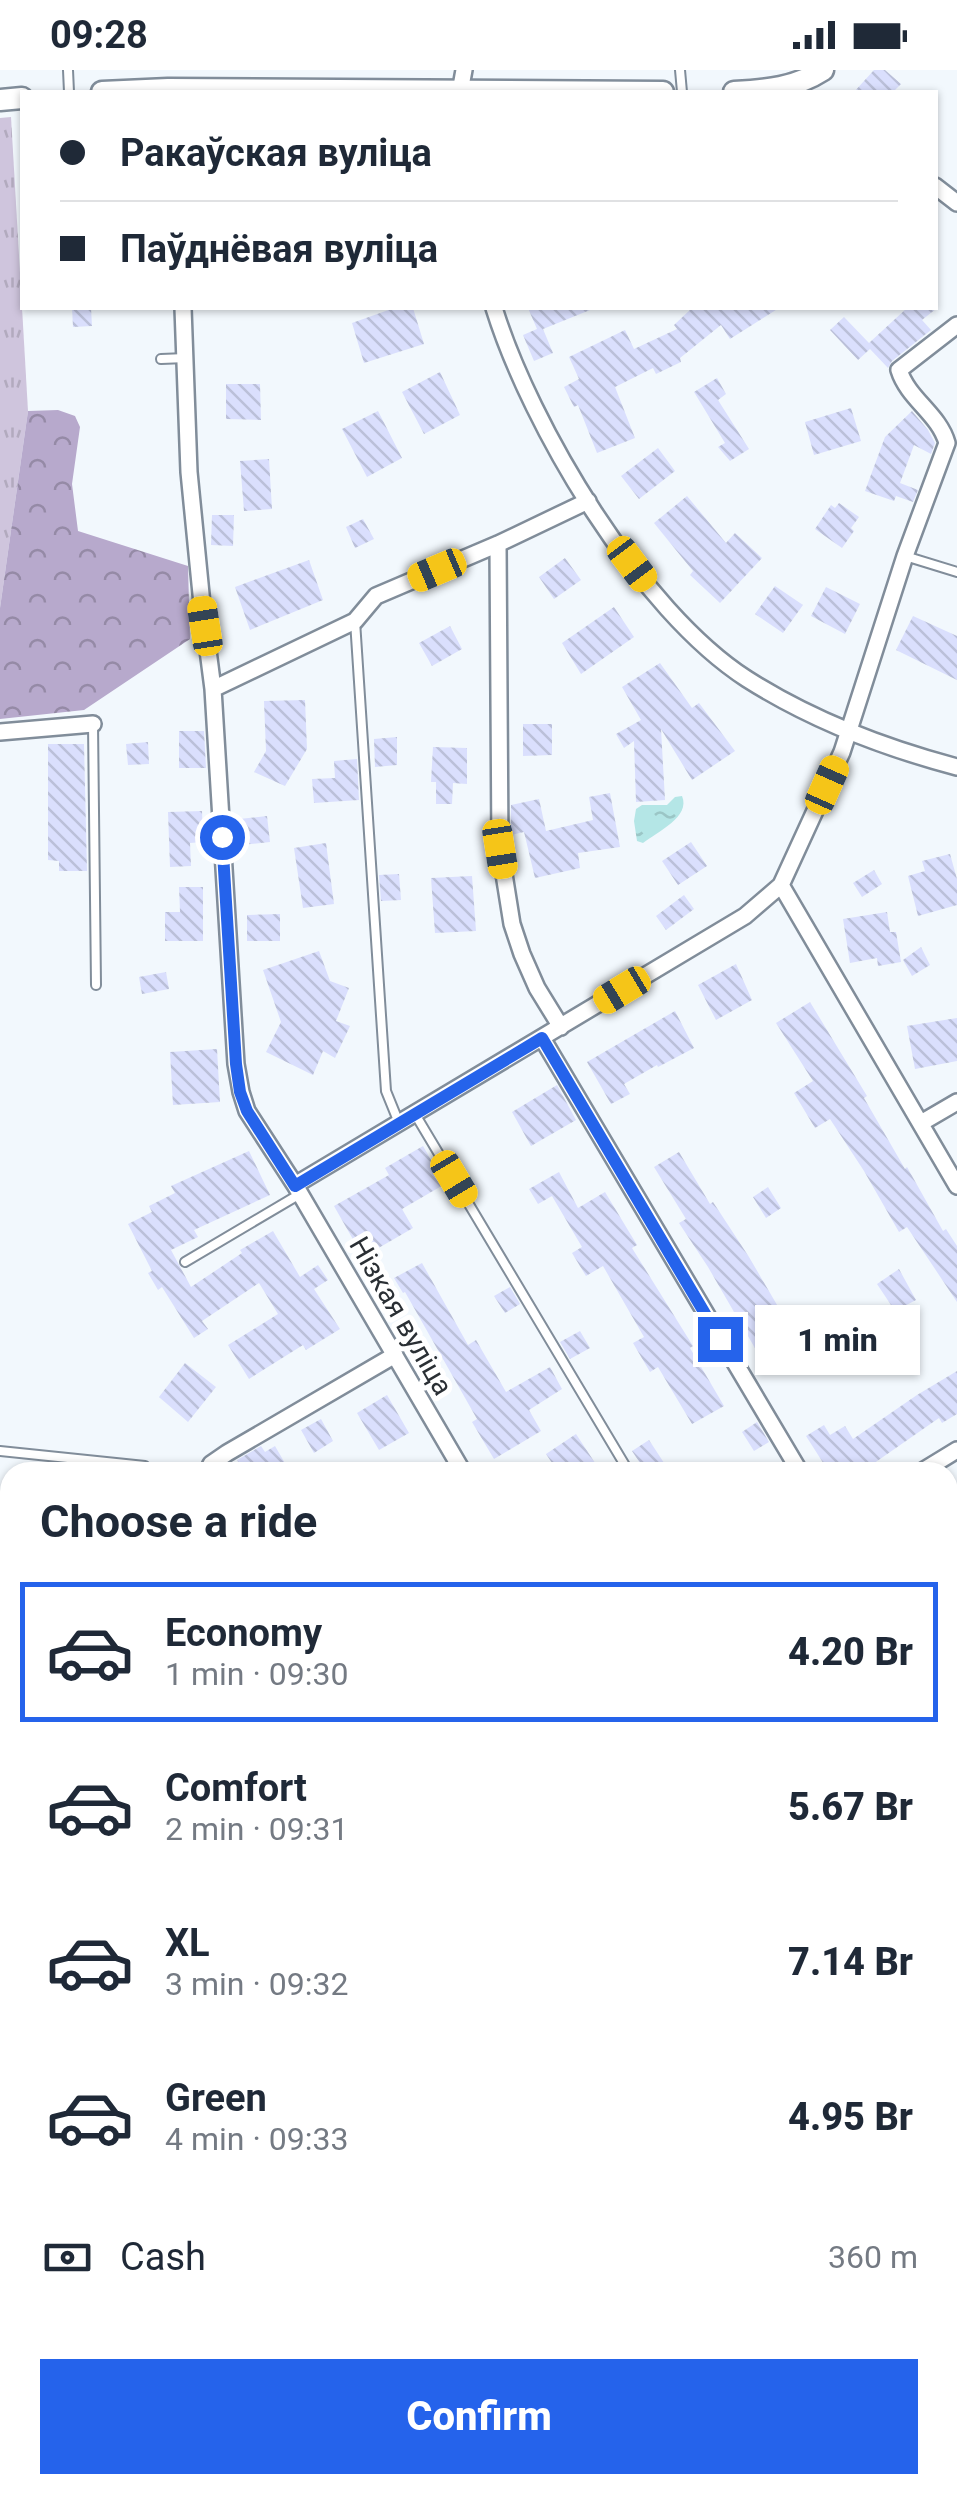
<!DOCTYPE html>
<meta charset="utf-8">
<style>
body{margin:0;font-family:Roboto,sans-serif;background:#f6f6f7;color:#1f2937;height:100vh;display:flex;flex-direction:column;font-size:38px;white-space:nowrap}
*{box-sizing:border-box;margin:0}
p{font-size:32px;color:#747a83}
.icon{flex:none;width:55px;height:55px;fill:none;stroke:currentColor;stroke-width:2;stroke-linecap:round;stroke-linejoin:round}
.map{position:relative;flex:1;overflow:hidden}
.sheet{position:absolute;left:0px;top:1392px;width:958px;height:1032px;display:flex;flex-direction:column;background:#fff;border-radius:30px 30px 0 0;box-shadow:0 2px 8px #0004}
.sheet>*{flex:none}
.banner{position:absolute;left:20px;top:20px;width:918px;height:220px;border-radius:0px;box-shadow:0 2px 8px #0004;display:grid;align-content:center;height:220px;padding:0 40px;background:#fff}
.end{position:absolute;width:45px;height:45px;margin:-22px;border:12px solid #2563eb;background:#fff;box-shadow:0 0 0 5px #fff}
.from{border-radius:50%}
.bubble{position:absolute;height:70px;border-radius:0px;background:#fff;box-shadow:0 2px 8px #0004;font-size:32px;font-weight:800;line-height:70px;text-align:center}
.car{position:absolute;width:30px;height:60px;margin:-30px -15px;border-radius:12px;box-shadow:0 0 8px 2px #0007;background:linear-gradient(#f5c518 24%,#345 0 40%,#f5c518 0 76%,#345 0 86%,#f5c518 0)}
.banner b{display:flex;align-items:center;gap:35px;height:95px;font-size:38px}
.banner b+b{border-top:2px solid #e0e1e3}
.banner i{width:25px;height:25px;background:#1f2937}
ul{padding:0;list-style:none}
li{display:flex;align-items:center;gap:30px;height:140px;margin:0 20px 15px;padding:0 20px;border:5px solid transparent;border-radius:0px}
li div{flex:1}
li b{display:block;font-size:38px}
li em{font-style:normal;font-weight:800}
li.on{border-color:#2563eb}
li>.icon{width:90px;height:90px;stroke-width:1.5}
h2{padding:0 40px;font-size:45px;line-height:120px}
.pay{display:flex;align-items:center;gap:25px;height:110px;padding:0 40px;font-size:38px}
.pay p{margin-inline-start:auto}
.button{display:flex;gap:20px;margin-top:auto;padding:20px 40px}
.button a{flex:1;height:115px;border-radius:0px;background:#2563eb;color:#fff;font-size:40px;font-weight:800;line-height:115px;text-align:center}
.status{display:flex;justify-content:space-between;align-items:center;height:70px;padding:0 50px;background:#fff;direction:ltr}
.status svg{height:28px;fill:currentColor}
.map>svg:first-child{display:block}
</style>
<div class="status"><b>09:28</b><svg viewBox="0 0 49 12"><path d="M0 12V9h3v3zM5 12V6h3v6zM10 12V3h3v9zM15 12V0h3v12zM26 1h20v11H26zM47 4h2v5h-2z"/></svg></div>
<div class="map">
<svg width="957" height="2423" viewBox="0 0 957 2423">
<defs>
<pattern id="grass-tufts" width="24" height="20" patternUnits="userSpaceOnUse" patternTransform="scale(2.5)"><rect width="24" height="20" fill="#cfc5dd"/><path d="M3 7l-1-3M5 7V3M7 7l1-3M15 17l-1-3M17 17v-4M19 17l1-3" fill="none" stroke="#b2aabe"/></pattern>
<pattern id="forest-crowns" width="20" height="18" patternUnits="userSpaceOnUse" patternTransform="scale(2.5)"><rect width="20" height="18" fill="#b7a9cc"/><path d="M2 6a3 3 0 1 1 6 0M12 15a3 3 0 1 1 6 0" fill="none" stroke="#958aa6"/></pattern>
<pattern id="water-ripples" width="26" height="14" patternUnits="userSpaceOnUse" patternTransform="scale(2.5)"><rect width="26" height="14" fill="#b4e6e6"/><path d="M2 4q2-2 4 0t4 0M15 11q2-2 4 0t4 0" fill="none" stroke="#9bc6c6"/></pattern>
<pattern id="building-back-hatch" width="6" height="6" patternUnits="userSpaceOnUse" patternTransform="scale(2.5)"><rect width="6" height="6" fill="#dadffd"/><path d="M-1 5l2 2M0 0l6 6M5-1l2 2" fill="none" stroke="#bbc0d9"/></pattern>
</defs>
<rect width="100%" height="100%" fill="#f2f8fd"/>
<path fill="url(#grass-tufts)" d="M 11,47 L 28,341 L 0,538 L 0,48 Z"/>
<path fill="url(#forest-crowns)" d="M 58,340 L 75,346 L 80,357 L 72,414 L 78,461 L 188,496 L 190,569 L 84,640 L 0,649 L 0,538 L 28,341 Z
M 957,1537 L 957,2423 L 0,2423 L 0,2031 L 10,2029 L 10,2415 L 948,2415 L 948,1543 Z"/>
<path fill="url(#water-ripples)" d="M 682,726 C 691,747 657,762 643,773 L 637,771 L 634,751 L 636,739 L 642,735 L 667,735 L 675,727 Z"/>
<path fill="url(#building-back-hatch)" d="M 874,0 L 885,0 L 901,14 L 893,22 L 854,22 Z
M 72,238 L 91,238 L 92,256 L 73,257 Z
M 394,238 L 413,238 L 424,274 L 364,293 L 352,253 Z
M 528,238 L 595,238 L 543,259 L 553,283 L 534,291 L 523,265 L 537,259 Z
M 692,238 L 779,238 L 730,269 L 721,255 L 680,288 L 681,292 L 656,304 L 653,298 L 615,317 L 635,368 L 597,383 L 578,335 L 574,337 L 564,317 L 579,309 L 569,287 L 625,260 L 634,279 L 677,259 L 674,255 Z
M 907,238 L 937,238 L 922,250 L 931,260 L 892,291 L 888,298 L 870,279 L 858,290 L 830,260 L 844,247 L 869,273 Z
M 440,302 L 460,345 L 424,364 L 402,322 Z
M 717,308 L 726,324 L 718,330 L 749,379 L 730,391 L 718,377 L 725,373 L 694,322 Z
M 226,314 L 260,314 L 261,350 L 226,349 Z
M 851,338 L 861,371 L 814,385 L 805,352 Z
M 378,341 L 402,388 L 367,407 L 342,359 Z
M 912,341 L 928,360 L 935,373 L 931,384 L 914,375 L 900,413 L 918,420 L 913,432 L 896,426 L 894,431 L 865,421 L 885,367 Z
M 658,378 L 675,401 L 639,429 L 621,406 Z
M 269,389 L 272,439 L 244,441 L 240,391 Z
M 687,426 L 726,473 L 735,463 L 762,488 L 720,533 L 690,505 L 693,501 L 654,453 Z
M 839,433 L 859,447 L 851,458 L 854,461 L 842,478 L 815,459 L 831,435 L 835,438 Z
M 212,445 L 234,445 L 233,476 L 211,475 Z
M 363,449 L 374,469 L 355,478 L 346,457 Z
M 565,488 L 581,510 L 554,529 L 539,507 Z
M 309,490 L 323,530 L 250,560 L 235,517 Z
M 775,516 L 803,535 L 783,563 L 755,544 Z
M 826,517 L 860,534 L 845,564 L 811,546 Z
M 614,537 L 634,567 L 581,604 L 562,573 Z
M 913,546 L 957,566 L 957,610 L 896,580 Z
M 450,556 L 462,579 L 432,596 L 419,573 Z
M 660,593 L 692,638 L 699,633 L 735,681 L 692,710 L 661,659 L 665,730 L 636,732 L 634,671 L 624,678 L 616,664 L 641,650 L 622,617 Z
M 305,630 L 307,679 L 285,716 L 254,702 L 266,681 L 264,631 Z
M 523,654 L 552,654 L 552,685 L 523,686 Z
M 179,661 L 204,661 L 206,698 L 179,698 Z
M 397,667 L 397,695 L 375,697 L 374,669 Z
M 148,672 L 149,694 L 128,695 L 126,674 Z
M 48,674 L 84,674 L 87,801 L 59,801 L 59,791 L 48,790 Z
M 433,677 L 467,678 L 467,714 L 453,713 L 452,734 L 436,734 L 436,712 L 431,712 Z
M 357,689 L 359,730 L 314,733 L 312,709 L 335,708 L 334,691 Z
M 610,723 L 620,777 L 578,783 L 580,798 L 535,808 L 524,762 L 511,765 L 511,735 L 539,729 L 546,761 L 593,750 L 589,727 Z
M 202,741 L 203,772 L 190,773 L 191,796 L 170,797 L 168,742 Z
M 267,746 L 270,772 L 241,775 L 239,749 Z
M 691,772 L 707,796 L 678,815 L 662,791 Z
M 326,773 L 334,834 L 303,838 L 294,778 Z
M 950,784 L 957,809 L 957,835 L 918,846 L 908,806 L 925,801 L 922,791 Z
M 874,800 L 882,814 L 862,827 L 853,813 Z
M 399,804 L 401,830 L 381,831 L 379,805 Z
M 472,806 L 476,861 L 435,863 L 431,808 Z
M 179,817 L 203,817 L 203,871 L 165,871 L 165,842 L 180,842 Z
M 684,825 L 694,839 L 666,860 L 656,846 Z
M 887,842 L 890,862 L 896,862 L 901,892 L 878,896 L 877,888 L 850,893 L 843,849 Z
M 280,844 L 280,871 L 247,871 L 247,845 Z
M 921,877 L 930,895 L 912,906 L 903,890 Z
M 319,881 L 330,911 L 349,918 L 336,951 L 350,956 L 335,988 L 323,981 L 313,1005 L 266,982 L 281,952 L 263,900 Z
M 736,894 L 752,930 L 716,950 L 698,915 Z
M 166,902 L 169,919 L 142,924 L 139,907 Z
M 810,932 L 867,1026 L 864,1028 L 905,1099 L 907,1097 L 943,1161 L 946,1159 L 957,1176 L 957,1232 L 907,1157 L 899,1162 L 864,1101 L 830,1049 L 815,1058 L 794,1023 L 813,1011 L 776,953 Z
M 675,941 L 694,978 L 658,997 L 657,995 L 624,1014 L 630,1024 L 611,1034 L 587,992 Z
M 957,948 L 957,991 L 915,999 L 907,956 Z
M 217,979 L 220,1032 L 173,1035 L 170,982 Z
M 557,1015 L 576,1050 L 531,1076 L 512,1042 Z
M 423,1076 L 445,1114 L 402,1139 L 413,1158 L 363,1187 L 334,1136 L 389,1105 L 385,1098 Z
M 249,1081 L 270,1125 L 194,1160 L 198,1167 L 171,1180 L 191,1217 L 242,1183 L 240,1180 L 273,1161 L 300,1207 L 318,1195 L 328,1210 L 314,1219 L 340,1259 L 306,1280 L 303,1275 L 249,1309 L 228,1275 L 278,1244 L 259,1213 L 202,1251 L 208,1259 L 194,1268 L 162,1217 L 158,1220 L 148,1203 L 152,1201 L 128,1154 L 152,1142 L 149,1136 L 175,1123 L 171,1116 Z
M 679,1082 L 710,1134 L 713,1132 L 749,1187 L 780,1240 L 782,1239 L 805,1275 L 767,1299 L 708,1197 L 679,1153 L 686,1149 L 654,1097 Z
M 559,1102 L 578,1138 L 605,1122 L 637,1175 L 632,1178 L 693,1276 L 690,1278 L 724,1336 L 692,1354 L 658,1297 L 650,1302 L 633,1273 L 644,1267 L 603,1196 L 586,1206 L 572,1183 L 582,1177 L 552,1126 L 538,1134 L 529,1119 Z
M 768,1117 L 781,1138 L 766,1148 L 753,1127 Z
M 422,1193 L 468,1275 L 476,1270 L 506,1322 L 550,1297 L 562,1319 L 529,1340 L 541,1361 L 494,1389 L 472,1352 L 477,1349 L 405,1222 L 403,1223 L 394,1208 Z
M 899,1199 L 916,1230 L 895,1241 L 877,1214 Z
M 510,1217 L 520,1234 L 505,1243 L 494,1226 Z
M 580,1261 L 590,1278 L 570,1289 L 560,1272 Z
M 878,1272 L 892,1295 L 877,1304 L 863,1281 Z
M 185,1293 L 216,1317 L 188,1352 L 159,1327 Z
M 957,1301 L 957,1344 L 942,1353 L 939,1348 L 870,1396 L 874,1402 L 829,1402 L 806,1366 L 824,1355 L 830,1365 L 845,1356 L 853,1369 L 917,1325 Z
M 387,1325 L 409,1363 L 379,1380 L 357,1343 Z
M 321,1349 L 333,1371 L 314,1383 L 301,1360 Z
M 757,1352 L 769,1372 L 754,1381 L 742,1362 Z
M 576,1364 L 601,1402 L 558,1402 L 546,1384 Z
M 649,1370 L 670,1402 L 646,1402 L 632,1381 Z
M 261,1376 L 265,1382 L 275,1376 L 290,1402 L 244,1402 L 237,1390 Z"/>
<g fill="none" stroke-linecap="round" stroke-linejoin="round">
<defs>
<path id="lane" d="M 68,0 L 69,22
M 680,0 L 682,22
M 161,289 L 186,288
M 905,486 L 957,502
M 355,551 L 386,1021 L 399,1053
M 93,654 L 96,915
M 415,1044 L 629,1402
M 185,1192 L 300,1124
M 0,1381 L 145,1396 L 150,1402
M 948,1519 L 957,1514
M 0,1794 L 10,1795"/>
<path id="street" d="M 460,22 L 464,0
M 935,116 L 957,133
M 183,238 L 189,402 L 202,534 L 213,619 L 236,994 L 241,1022 L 247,1041 L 295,1115 L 463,1402
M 494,238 C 531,357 640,540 747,609 C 810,649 885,678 957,697
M 498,474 L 500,779 L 512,854 L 522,884 L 537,918 L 561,957
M 213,619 L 355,551 L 376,526 L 498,474 L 588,431
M 0,662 L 93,654
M 781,815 L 957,1116
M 542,968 L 800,1402
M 921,1053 L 957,1032
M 295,1115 L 745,846 L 781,815 L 842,682 L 905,486 L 947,373 C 939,344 908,329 899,300 L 957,255
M 207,1402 L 211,1394 L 227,1383 L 395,1285
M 921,1402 L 957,1380
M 0,2011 L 10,2011"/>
<path id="secondary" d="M 102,22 L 168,19 L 663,22
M 734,22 C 767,20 795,18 823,0
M 0,30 L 22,28"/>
</defs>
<use href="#lane" stroke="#818d9a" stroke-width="12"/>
<use href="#street" stroke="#818d9a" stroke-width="20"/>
<use href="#secondary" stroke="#818d9a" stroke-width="25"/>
<use href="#lane" stroke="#fff" stroke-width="8"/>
<use href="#street" stroke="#fff" stroke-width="15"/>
<use href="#secondary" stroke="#fff" stroke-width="20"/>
</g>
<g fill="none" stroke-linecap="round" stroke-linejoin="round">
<path stroke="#2563eb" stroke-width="12" d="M 222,767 L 236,994 L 240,1022 L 247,1041 L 295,1116 L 542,968 L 720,1269"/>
</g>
<g text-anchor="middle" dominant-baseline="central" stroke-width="10" stroke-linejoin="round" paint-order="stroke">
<g font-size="28" fill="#2a2f34" stroke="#fff">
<text transform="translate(401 1246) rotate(60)">Нізкая вуліца</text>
</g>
</g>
</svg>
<i class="end from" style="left:222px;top:767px"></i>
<i class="end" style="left:720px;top:1269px"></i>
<div class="bubble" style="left:755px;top:1235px;width:165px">1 min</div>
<i class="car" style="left:632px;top:494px;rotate:143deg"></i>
<i class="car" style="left:437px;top:500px;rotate:247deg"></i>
<i class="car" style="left:205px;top:556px;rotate:351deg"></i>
<i class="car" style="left:827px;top:715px;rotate:24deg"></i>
<i class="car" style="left:500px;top:779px;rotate:171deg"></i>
<i class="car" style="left:622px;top:920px;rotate:239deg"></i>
<i class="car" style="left:454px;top:1109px;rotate:149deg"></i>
<div class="banner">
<b><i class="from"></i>Ракаўская вуліца</b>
<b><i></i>Паўднёвая вуліца</b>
</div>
<section class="sheet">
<h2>Choose a ride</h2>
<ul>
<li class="on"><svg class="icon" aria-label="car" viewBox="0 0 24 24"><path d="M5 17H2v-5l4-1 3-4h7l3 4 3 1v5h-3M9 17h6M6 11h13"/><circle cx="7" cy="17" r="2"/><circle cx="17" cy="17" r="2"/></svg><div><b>Economy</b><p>1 min · 09:30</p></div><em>4.20 Br</em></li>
<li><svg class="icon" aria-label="car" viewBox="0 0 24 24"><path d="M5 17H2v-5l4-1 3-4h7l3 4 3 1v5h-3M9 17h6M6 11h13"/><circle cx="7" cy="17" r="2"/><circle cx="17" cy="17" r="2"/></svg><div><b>Comfort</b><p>2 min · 09:31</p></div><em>5.67 Br</em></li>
<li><svg class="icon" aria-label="car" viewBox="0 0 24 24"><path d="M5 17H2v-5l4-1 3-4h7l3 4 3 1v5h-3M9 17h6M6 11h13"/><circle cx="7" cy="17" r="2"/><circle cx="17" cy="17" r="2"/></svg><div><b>XL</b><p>3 min · 09:32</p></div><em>7.14 Br</em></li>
<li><svg class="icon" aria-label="car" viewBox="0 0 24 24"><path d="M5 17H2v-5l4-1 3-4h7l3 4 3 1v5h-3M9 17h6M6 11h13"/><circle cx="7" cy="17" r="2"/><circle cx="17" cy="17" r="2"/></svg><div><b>Green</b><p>4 min · 09:33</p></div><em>4.95 Br</em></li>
</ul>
<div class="pay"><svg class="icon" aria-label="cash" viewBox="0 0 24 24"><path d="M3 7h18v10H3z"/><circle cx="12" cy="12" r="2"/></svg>Cash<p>360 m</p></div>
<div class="button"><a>Confirm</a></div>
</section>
</div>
